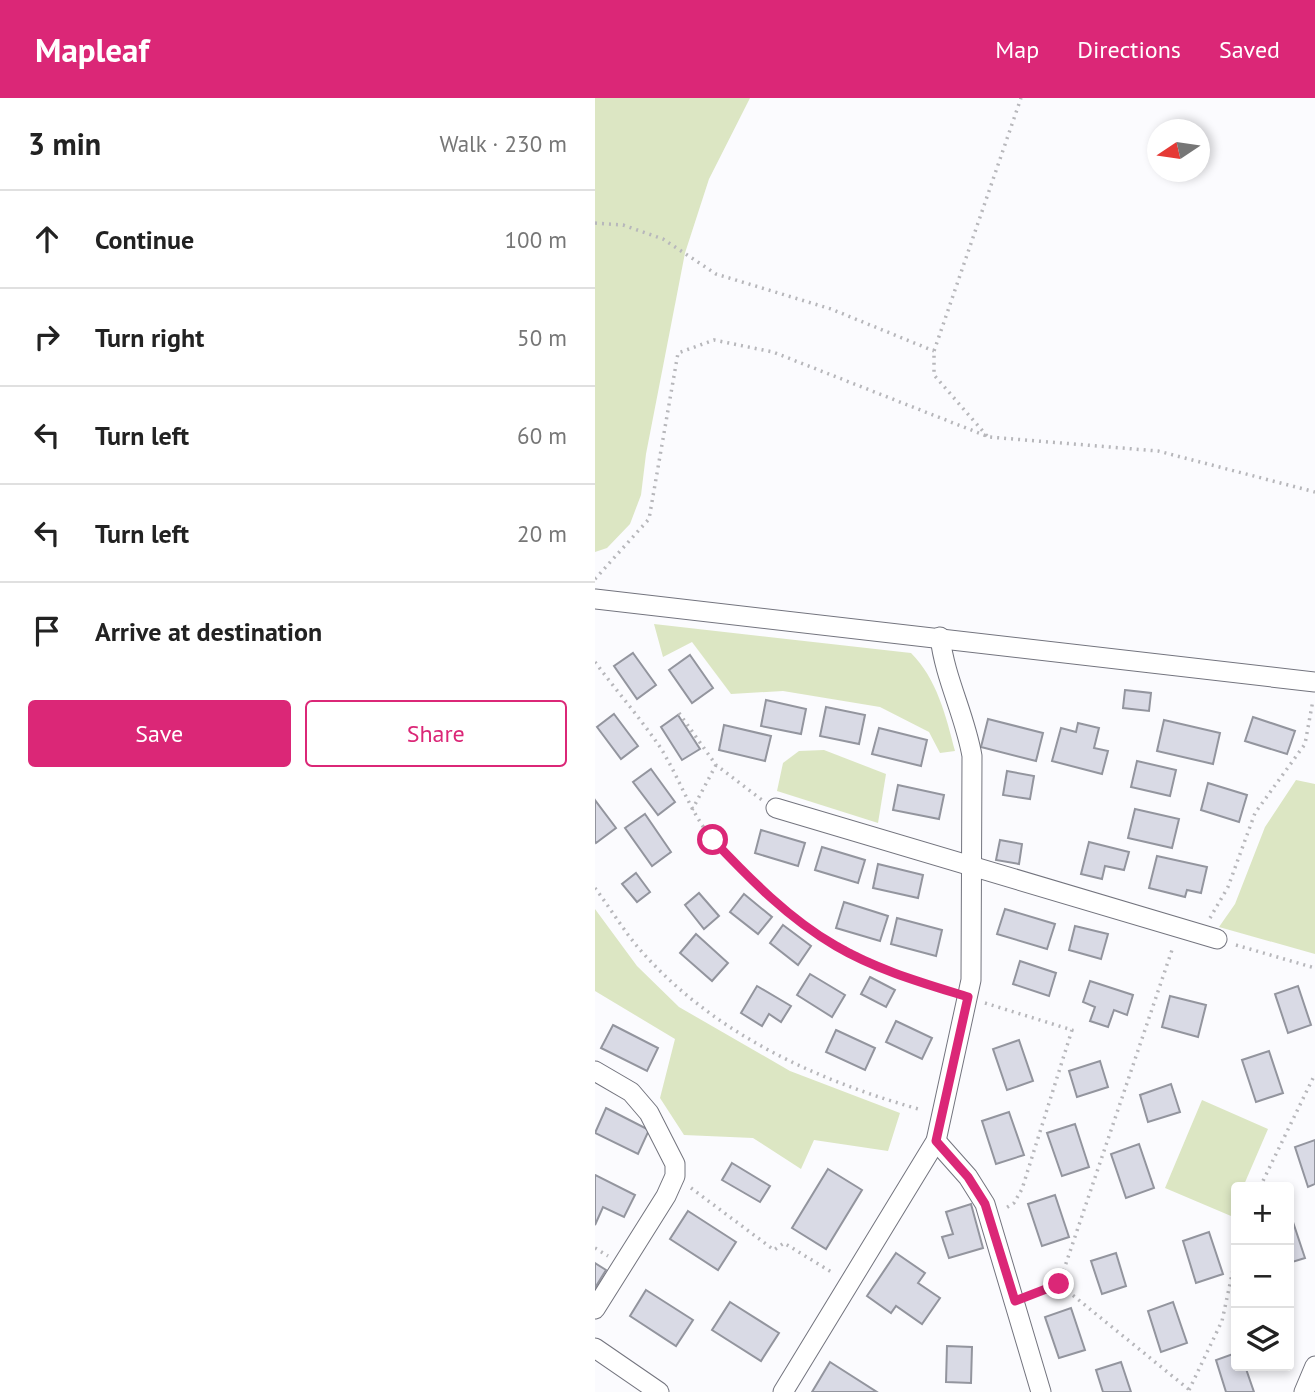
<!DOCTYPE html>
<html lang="en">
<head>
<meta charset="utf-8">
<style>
  :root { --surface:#fff; --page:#f2f2f2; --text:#222; --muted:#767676; --line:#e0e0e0; --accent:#db2777 }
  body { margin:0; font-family:"PT Sans",sans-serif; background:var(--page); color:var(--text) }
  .controls { position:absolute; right:21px; bottom:21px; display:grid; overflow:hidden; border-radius:7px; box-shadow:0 4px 10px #0003 }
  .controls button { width:63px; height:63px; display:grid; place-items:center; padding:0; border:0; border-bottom:2px solid var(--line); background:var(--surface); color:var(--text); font:35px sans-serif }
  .compass { position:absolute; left:552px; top:21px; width:63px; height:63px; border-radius:50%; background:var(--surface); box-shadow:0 4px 10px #0003; rotate:257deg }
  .stop { position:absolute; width:21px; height:21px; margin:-16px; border:5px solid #db2777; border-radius:50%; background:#fff }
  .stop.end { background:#db2777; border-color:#fff; box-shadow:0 2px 7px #0008 }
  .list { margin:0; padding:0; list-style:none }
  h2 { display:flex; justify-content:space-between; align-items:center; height:91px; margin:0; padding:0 28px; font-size:30px }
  h2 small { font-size:23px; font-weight:400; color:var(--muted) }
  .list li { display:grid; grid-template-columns:46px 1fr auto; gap:21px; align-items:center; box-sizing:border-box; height:98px; padding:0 28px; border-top:2px solid var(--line) }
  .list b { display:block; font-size:26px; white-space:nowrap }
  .list em { font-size:23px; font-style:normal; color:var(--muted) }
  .actions { display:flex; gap:14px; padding:21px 28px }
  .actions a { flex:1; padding:16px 0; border:2px solid var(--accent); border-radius:7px; text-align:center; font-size:24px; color:var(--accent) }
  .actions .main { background:var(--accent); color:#fff }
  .icon { flex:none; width:38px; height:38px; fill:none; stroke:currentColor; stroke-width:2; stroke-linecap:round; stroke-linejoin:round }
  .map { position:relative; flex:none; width:720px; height:1294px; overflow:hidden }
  header { display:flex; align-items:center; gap:42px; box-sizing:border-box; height:98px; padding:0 35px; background:var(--accent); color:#fff }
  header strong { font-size:33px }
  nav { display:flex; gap:38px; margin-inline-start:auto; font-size:24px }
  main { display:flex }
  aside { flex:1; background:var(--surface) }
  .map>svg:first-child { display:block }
  .green { fill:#dce6c3 }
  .building { fill:#d9dae5; stroke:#93959e; stroke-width:2 }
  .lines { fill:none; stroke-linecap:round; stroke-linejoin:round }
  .minor-casing { stroke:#73747e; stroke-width:21 }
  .path { stroke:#b7b7bb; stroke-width:3.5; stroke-dasharray:2 5; stroke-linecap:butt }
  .minor { stroke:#fff; stroke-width:19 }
  .route { stroke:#db2777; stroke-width:9 }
</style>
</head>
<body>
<header>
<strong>Mapleaf</strong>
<nav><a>Map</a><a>Directions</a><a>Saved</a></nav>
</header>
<main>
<aside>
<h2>3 min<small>Walk · 230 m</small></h2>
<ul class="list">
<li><svg class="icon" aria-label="ahead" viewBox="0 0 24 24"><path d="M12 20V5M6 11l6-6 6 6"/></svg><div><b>Continue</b></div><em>100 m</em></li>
<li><svg class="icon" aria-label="right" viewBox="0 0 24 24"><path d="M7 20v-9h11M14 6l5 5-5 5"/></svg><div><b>Turn right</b></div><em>50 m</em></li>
<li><svg class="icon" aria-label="left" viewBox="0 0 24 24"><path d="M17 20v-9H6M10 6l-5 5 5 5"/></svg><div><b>Turn left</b></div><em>60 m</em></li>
<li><svg class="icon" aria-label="left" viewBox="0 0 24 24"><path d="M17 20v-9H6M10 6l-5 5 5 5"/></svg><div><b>Turn left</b></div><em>20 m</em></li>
<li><svg class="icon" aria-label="arrive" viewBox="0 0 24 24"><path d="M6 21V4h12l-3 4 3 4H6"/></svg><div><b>Arrive at destination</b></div></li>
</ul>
<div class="actions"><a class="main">Save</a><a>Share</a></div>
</aside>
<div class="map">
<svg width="720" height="1294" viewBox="0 0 720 1294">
  <rect width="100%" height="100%" fill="#fbfbfe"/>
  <!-- green -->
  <g class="green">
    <polygon points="0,0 155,0 114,81 90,155 51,356 46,397 35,426 12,450 0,454"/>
    <path d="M59,526l257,29c26,26 35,63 44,98l-15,2 -11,-21 -49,-25 -97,-16 -52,3 -39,-52 -29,15z"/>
    <polygon points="229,652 291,676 283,725 182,693 188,665 204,653"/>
    <polygon points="701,682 720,686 720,856 624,829 640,806 670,729"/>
    <polygon points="0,811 42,868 84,909 195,973 305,1015 293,1053 219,1042 206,1071 158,1040 89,1037 65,1000 80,941 0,893"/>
    <polygon points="607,1002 673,1031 648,1089 641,1089 641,1106 636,1118 570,1090"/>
  </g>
  <!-- building -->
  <g class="building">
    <polygon points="38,555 61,587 42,601 19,568"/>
    <polygon points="95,557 118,590 97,605 74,572"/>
    <polygon points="530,592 556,595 554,613 528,610"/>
    <polygon points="171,602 211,611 206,636 166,628"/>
    <polygon points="231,609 270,617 264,646 225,638"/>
    <polygon points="19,616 43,648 26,661 2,629"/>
    <polygon points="83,617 105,651 87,662 66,629"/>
    <polygon points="658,619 700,633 692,656 650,643"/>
    <polygon points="393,621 448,635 441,663 386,649"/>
    <polygon points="569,622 625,635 618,666 562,653"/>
    <polygon points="483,625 504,630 499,650 513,653 507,676 457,663 466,630 481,634"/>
    <polygon points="129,627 176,638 170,663 124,652"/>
    <polygon points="284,630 332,642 326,668 277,656"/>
    <polygon points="542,663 581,672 575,698 536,689"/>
    <polygon points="56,671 80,704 63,717 38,684"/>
    <polygon points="412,673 439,678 435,701 408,697"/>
    <polygon points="613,685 652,697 644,724 606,712"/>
    <polygon points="303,687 349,697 344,721 298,712"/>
    <polygon points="0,702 21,730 1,745 0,743"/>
    <polygon points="540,711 584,721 577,750 533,740"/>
    <polygon points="50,716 76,754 57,768 30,730"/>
    <polygon points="166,732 210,745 203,768 160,755"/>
    <polygon points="405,742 427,746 424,766 401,762"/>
    <polygon points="494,744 534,754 529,772 510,768 507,781 486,776"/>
    <polygon points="227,749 270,762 263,785 220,772"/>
    <polygon points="562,758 612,769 606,795 592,792 590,799 554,790"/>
    <polygon points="283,766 328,777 323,800 278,790"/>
    <polygon points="41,775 55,794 42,804 27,786"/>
    <polygon points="104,795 124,818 109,831 90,807"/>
    <polygon points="149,796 177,819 163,836 135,814"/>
    <polygon points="249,804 293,818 285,843 241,830"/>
    <polygon points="410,811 460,826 452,851 402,836"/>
    <polygon points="302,820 347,832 341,858 296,846"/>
    <polygon points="188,827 216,848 203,867 175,845"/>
    <polygon points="480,828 513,836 506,861 474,852"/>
    <polygon points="101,836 133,865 117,883 85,855"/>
    <polygon points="425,863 461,875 454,898 418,886"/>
    <polygon points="215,876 250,897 237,919 202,897"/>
    <polygon points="275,879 300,892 291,909 266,896"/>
    <polygon points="495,883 538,897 532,917 519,912 513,929 495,923 500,909 488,904"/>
    <polygon points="162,888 196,908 186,924 174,916 167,928 146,915"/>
    <polygon points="703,888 716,927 693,935 680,896"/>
    <polygon points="575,898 611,907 603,939 567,929"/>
    <polygon points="301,923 337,940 327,961 291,944"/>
    <polygon points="18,927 63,950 52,973 6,950"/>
    <polygon points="241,932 280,950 270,972 231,954"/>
    <polygon points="424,942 438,983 412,992 398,951"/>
    <polygon points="674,953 688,995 661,1004 647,962"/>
    <polygon points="505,963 513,989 482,999 474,973"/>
    <polygon points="576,986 585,1014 553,1024 545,997"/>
    <polygon points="11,1010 54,1032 43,1056 0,1035"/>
    <polygon points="414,1014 429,1057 401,1066 387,1023"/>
    <polygon points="480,1026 494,1069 467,1078 452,1035"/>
    <polygon points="720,1042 720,1086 713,1089 700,1049"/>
    <polygon points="544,1046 559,1090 531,1100 516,1056"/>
    <polygon points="137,1065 175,1088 165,1104 127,1082"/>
    <polygon points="233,1071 267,1092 231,1151 197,1130"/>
    <polygon points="0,1077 40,1097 29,1119 8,1109 0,1127"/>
    <polygon points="460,1097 474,1139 447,1148 433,1106"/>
    <polygon points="376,1106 388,1150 354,1160 347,1139 358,1136 351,1114"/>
    <polygon points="93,1113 141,1144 123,1172 75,1141"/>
    <polygon points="696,1118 710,1160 694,1165 694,1119"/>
    <polygon points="614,1134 628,1176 601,1185 588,1143"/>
    <polygon points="301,1155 330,1175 323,1185 345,1200 327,1226 301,1208 296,1215 272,1198"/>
    <polygon points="521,1155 531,1188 507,1196 496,1163"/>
    <polygon points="0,1165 11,1172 0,1190"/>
    <polygon points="51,1192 98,1222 81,1248 35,1218"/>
    <polygon points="135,1204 184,1235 166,1263 117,1232"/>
    <polygon points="578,1204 592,1245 566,1254 553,1213"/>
    <polygon points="476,1210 490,1252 464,1260 450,1219"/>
    <polygon points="352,1248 377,1249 376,1285 351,1284"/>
    <polygon points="641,1255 641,1268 650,1268 659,1294 631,1294 621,1262"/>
    <polygon points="235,1264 282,1294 217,1294"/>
    <polygon points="526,1264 536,1294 508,1294 501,1272"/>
  </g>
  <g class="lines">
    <defs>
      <g id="minor">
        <polyline points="0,501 720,584"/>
        <polyline points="181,710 622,841"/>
        <polyline points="0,973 36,994 54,1015 80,1066 80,1078 71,1098 0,1211"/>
        <polyline points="341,1043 373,1079 390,1106 446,1294"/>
        <polyline points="0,1250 64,1294"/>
        <path d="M188,1294l153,-251 35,-161 1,-224c-7,-41 -27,-77 -32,-119"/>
        <polyline points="709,1294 720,1268"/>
      </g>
    </defs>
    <!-- minor casing -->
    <use href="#minor" class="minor-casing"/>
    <!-- path -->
    <g class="path">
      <polyline points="0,125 28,127 68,141 121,176 236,211 339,253"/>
      <polyline points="392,338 339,277 339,253 426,0"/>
      <polyline points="0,481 54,421 83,255 119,242 178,254 394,339 563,353 720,394"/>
      <path d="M0,564c21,28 45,56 65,85 19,30 30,65 53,93 65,79 140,119 235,151"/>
      <polyline points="84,615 121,667 167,702"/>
      <polyline points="97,712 121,667"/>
      <path d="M0,790c16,21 30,45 47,64 74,83 176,129 280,158"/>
      <polyline points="615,820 633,789 660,715 710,646 718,602"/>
      <polyline points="641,847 720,870"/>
      <polyline points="390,905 477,932 427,1091 419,1105 411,1110"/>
      <polyline points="665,1089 720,976"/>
      <polyline points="96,1090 179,1152 189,1145 238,1175"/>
      <polyline points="0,1150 13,1158"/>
      <polyline points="464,1186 578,849"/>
      <polyline points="435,1197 464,1186 597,1294"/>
      <polyline points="594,1292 627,1223 641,1158"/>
    </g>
    <!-- minor -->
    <use href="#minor" class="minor"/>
  </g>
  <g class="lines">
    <!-- route -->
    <path class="route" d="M118,742c37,39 76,79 123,106 41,24 87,37 132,51l-32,144 32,36 17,27 30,97 44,-17"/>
  </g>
</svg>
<div class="controls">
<button>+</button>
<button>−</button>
<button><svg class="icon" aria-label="layers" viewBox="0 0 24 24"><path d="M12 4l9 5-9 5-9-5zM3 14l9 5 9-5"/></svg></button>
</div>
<svg class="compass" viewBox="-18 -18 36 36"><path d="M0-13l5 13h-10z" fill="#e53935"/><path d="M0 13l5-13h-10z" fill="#767676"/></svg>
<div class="stop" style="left:118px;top:742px"></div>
<div class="stop end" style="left:464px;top:1186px"></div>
</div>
</main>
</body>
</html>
